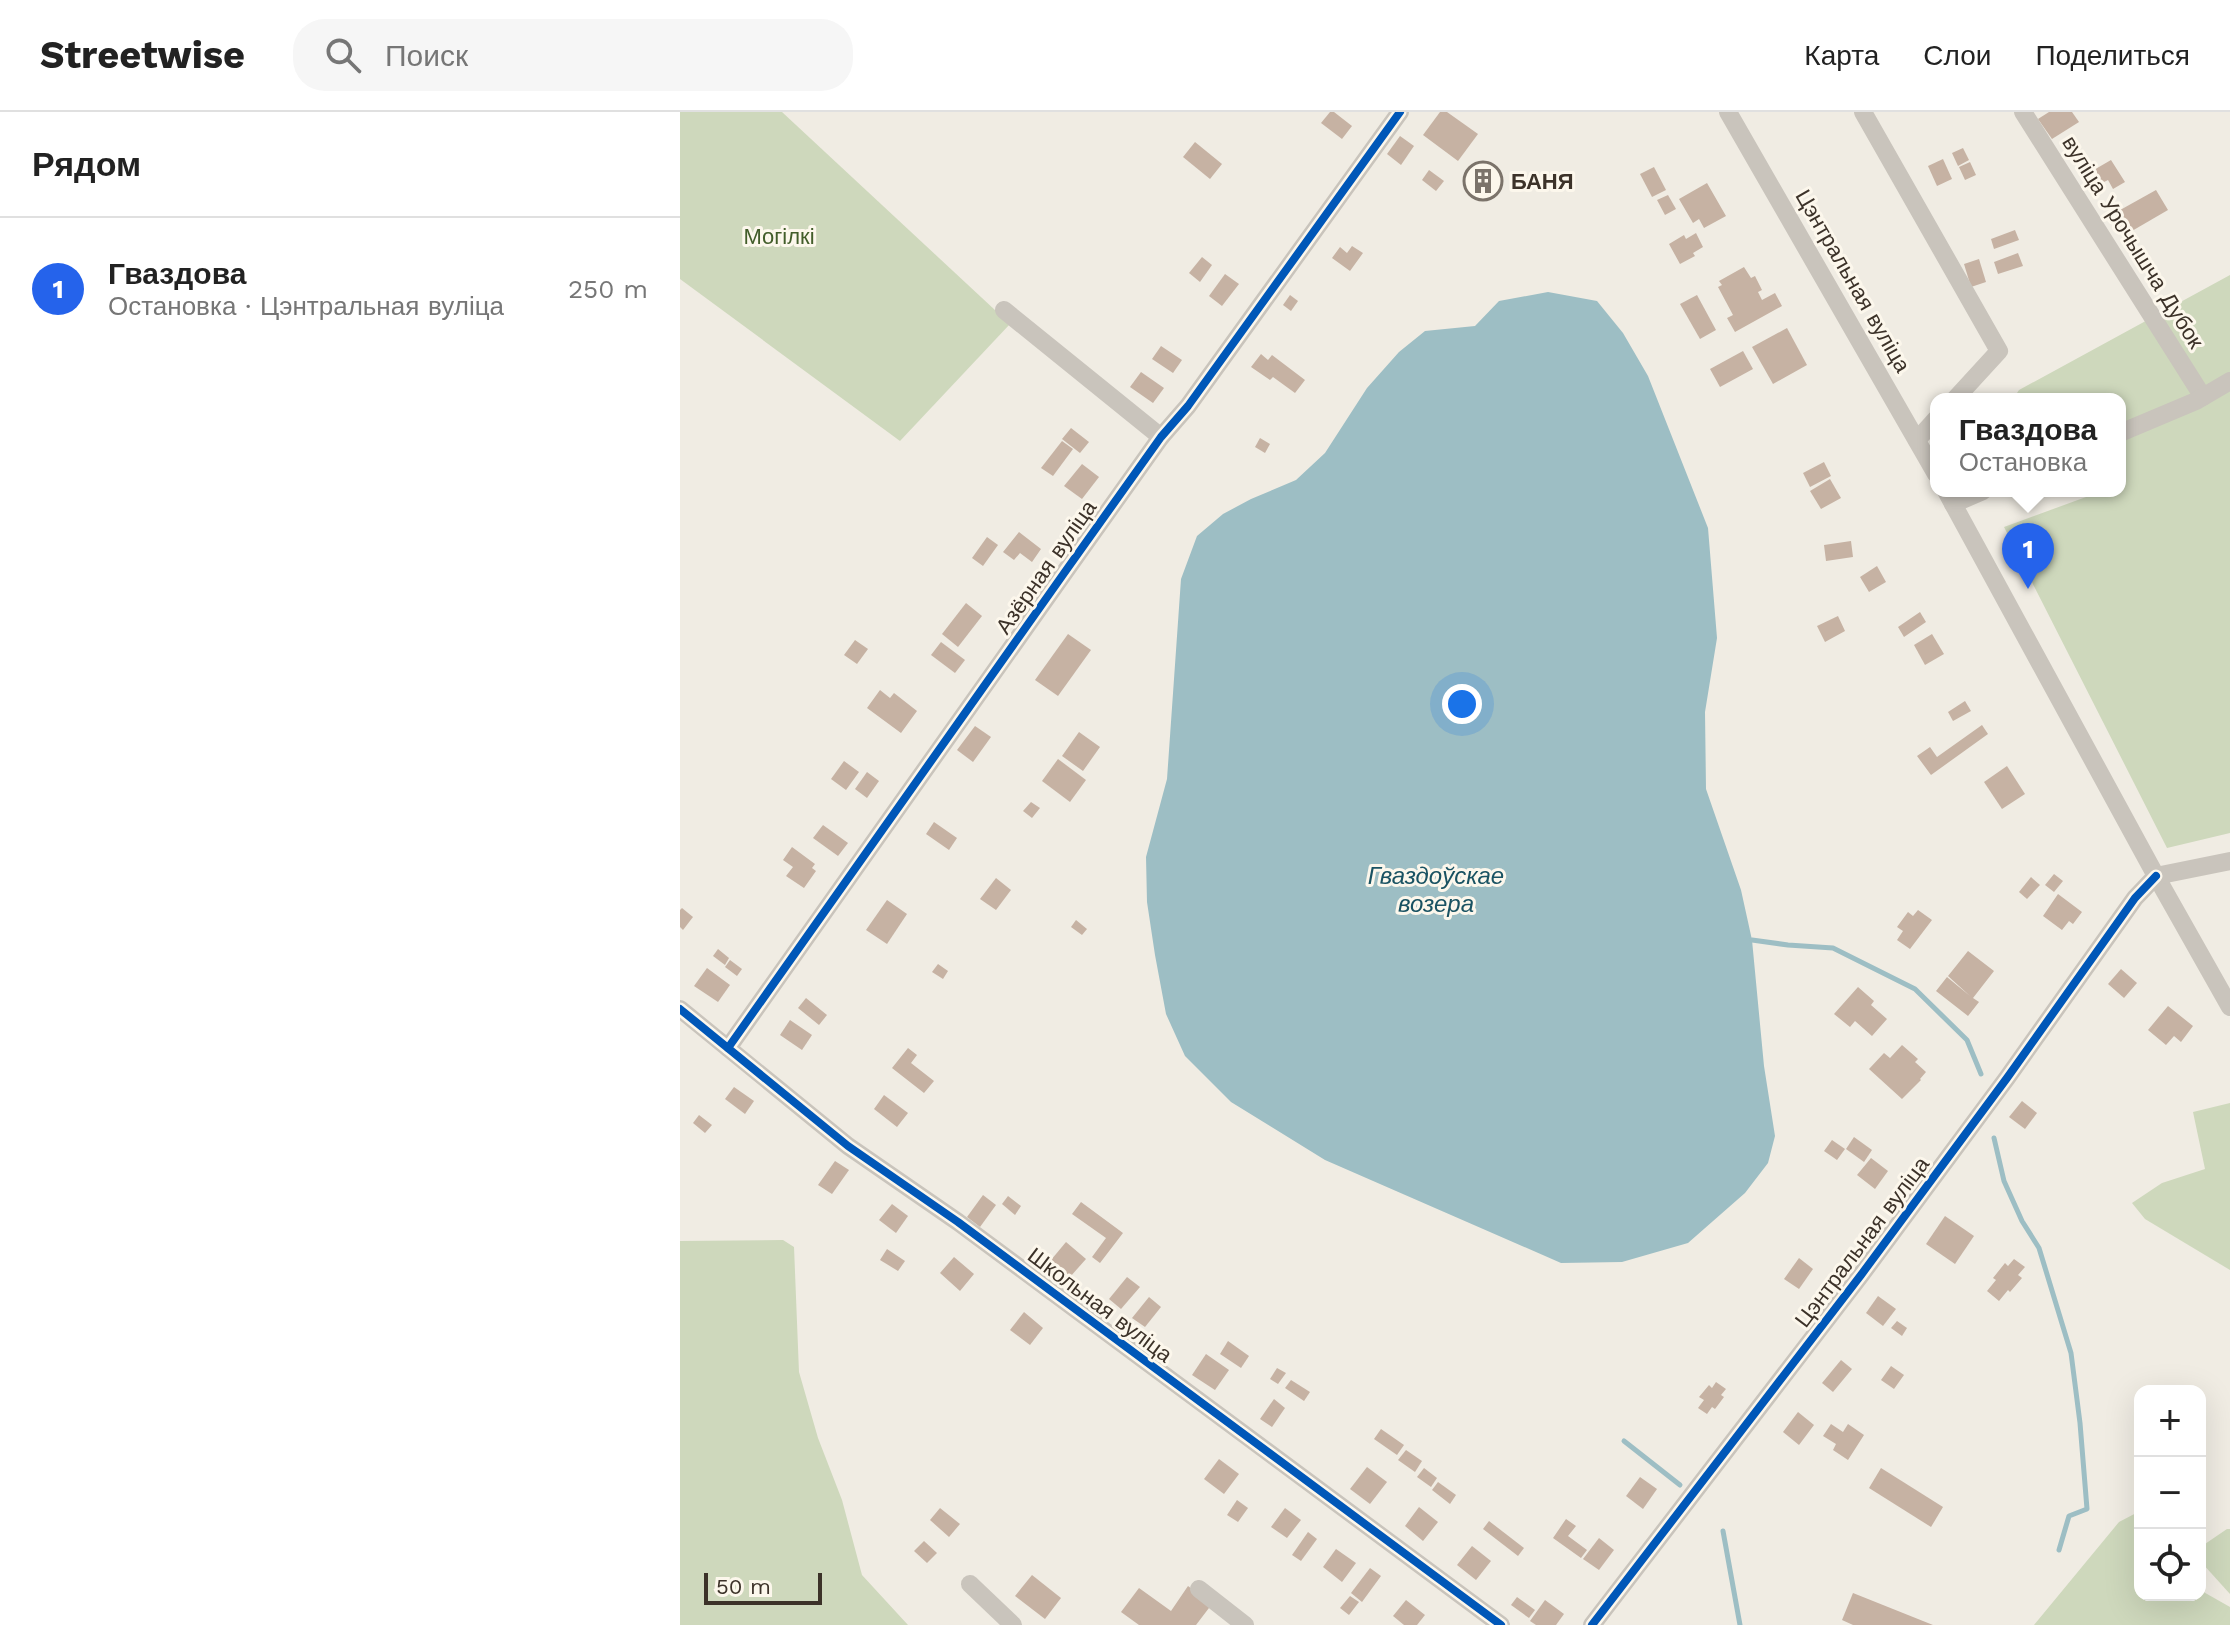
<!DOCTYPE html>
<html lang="ru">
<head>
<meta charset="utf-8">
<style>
  :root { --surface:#fff; --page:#f6f6f6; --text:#222; --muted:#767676; --line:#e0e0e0; --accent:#2563eb }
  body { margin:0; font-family:"Work Sans",sans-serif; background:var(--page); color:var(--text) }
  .controls { position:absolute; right:24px; bottom:24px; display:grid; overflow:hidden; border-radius:16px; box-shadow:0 8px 32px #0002 }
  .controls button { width:72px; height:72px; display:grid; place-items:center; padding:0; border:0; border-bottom:2px solid var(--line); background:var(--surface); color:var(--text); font:40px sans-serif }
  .scale { position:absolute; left:24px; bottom:20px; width:118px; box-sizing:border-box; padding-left:8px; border:4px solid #3c3229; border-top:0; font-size:22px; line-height:28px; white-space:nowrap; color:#3c3229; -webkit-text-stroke:6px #fcf7ec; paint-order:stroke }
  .you { position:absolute; left:782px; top:592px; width:28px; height:28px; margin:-20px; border:6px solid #fff; border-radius:50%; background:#1a73e8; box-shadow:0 0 0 12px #1a73e833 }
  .badge { display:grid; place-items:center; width:52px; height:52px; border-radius:50%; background:var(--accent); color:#fff; font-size:26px; font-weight:700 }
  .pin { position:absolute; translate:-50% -66px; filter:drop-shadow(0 2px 4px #0008) }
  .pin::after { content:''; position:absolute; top:42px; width:28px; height:24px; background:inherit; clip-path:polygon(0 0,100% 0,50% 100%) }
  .popup { position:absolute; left:1250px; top:281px; width:196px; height:104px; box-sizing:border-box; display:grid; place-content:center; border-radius:16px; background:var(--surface); filter:drop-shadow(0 2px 6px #0005); font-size:26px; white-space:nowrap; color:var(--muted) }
  .popup b { font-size:30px; color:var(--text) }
  .popup::after { content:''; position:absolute; left:50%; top:100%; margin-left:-16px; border:16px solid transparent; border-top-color:var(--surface) }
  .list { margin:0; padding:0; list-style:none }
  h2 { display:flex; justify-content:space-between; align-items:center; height:104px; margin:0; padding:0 32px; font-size:34px }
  h2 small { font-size:26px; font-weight:400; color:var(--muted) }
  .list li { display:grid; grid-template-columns:52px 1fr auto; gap:24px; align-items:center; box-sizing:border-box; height:144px; padding:0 32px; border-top:2px solid var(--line) }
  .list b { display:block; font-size:30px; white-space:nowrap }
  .list p { margin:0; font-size:26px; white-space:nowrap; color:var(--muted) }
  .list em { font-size:26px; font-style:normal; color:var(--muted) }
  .icon { flex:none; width:44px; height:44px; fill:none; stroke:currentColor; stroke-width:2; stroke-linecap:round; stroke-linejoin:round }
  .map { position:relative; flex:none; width:1550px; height:1513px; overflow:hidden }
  header { display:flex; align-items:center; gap:48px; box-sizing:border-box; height:112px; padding:0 40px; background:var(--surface); border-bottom:2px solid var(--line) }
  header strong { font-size:38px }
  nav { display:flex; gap:44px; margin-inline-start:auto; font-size:28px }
  .search { width:560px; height:72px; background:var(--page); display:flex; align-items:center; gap:20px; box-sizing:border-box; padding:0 28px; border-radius:32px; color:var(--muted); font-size:30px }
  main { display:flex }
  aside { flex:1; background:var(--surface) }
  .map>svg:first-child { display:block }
  .green { fill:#ced8bc }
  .water { fill:#9dbec4 }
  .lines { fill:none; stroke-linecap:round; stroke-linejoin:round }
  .stream { stroke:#9dbec4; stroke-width:5 }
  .building { fill:#c6b2a3 }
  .minor { stroke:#c9c4bc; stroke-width:18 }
  .cycleway-casing { stroke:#fcf7ec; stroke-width:13 }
  .cycleway { stroke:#0057b8; stroke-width:8 }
  .labels { text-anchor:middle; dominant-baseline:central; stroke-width:6; stroke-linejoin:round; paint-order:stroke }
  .poi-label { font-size:22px; font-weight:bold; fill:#3c3229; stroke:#fcf7ec; text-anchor:start }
  .park-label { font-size:22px; fill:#425d2a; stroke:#fcf7ec }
  .street-label { font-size:22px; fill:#3c3229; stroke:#fcf7ec }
  .water-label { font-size:24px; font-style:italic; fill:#195262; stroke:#fcf7ec }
</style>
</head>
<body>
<header>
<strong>Streetwise</strong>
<div class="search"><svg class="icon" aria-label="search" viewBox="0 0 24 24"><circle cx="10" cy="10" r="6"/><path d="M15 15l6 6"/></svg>Поиск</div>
<nav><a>Карта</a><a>Слои</a><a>Поделиться</a></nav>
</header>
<main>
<aside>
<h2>Рядом<small></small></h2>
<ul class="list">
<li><span class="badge">1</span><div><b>Гваздова</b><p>Остановка · Цэнтральная вуліца</p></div><em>250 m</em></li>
</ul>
</aside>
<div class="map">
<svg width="1550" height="1513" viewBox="0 0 1550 1513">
  <rect width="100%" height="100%" fill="#f0ece3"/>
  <!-- green -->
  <g class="green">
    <polygon points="0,0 102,0 330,212 220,329 0,167"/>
    <polygon points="1550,163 1550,721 1487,736 1324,415 1406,385 1404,379 1440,379 1440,287 1333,287 1339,278"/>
    <polygon points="1550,991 1550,1158 1465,1107 1452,1091 1482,1071 1525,1057 1513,1000"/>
    <polygon points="103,1128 114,1135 119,1260 138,1326 162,1388 182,1463 228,1513 0,1513 0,1129"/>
    <polygon points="1460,1399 1460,1483 1520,1483 1520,1478 1550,1495 1550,1513 1354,1513 1439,1410"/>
    <polygon points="1547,1417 1550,1417 1550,1482 1522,1451 1522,1434"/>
  </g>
  <!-- water -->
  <polygon class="water" points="868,180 917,189 943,221 968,264 1028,416 1037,526 1025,600 1026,677 1061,778 1072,828 1084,954 1095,1024 1088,1051 1065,1081 1008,1131 942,1150 881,1151 645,1048 551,990 505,944 486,902 475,843 467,790 466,745 487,667 501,467 517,424 543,402 571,387 616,368 645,341 687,276 719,240 745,219 795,214 819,189"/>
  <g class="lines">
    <!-- stream -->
    <g class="stream">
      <polyline points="1072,828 1108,833 1153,836 1235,877 1287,928 1301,962"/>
      <polyline points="1314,1026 1324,1069 1342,1109 1359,1136 1391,1241 1400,1311 1407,1397 1389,1404 1379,1438"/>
      <polyline points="944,1329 1000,1373"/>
      <polyline points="1043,1419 1060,1513"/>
    </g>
  </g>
  <!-- building -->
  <g class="building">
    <polygon points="650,0 654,0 672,14 662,27 641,11"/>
    <polygon points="760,0 767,0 798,22 778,49 743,23"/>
    <polygon points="1369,0 1392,0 1399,10 1372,27 1358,7"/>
    <polygon points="720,24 734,34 721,53 707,42"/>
    <polygon points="515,30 542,52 530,67 503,45"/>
    <polygon points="1283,36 1289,48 1278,54 1272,41"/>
    <polygon points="1263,47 1272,67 1257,74 1248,54"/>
    <polygon points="1431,48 1445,70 1433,77 1428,68 1420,72 1412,59"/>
    <polygon points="808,49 821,60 799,89 785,78"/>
    <polygon points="1290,50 1296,63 1285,68 1279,55"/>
    <polygon points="974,55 986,78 972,85 960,62"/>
    <polygon points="749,58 764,69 756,79 742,68"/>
    <polygon points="1027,71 1046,104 1024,116 1019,107 1013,111 999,87"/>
    <polygon points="1476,78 1488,98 1445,123 1433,102"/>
    <polygon points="988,83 996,97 985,103 977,88"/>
    <polygon points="1335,118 1339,128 1314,137 1311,127"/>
    <polygon points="1016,121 1023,135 1013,141 1015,144 1000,152 989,132 1004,123 1006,127"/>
    <polygon points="672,134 683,141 670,159 652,146 660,135 667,141"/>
    <polygon points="1338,141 1343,154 1318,162 1314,150"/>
    <polygon points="522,145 532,153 520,170 509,161"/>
    <polygon points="1299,147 1306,170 1291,175 1284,152"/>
    <polygon points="1064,155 1071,166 1075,164 1082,178 1078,180 1082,188 1095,181 1102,194 1055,220 1047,206 1053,203 1038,175 1042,173 1039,169"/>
    <polygon points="545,162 559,172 542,194 529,184"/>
    <polygon points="610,183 618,189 611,199 603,193"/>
    <polygon points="1017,183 1036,218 1020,227 1000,192"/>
    <polygon points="1107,216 1127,253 1093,272 1072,235"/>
    <polygon points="481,234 502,248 493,261 472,247"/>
    <polygon points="1063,239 1073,257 1040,275 1030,257"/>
    <polygon points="581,242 588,248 592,243 625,268 615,281 593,265 590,268 571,255"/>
    <polygon points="461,260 484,276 473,291 450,275"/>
    <polygon points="391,316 409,330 400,341 382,327"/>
    <polygon points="580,326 590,332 585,341 575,335"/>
    <polygon points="382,329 393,337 373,364 361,356"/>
    <polygon points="1144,350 1151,364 1130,375 1123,361"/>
    <polygon points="402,352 419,365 402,387 384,374"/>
    <polygon points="1150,367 1161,386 1141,397 1130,379"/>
    <polygon points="339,420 361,437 352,450 340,441 334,448 323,440"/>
    <polygon points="307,425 318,433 303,454 292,446"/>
    <polygon points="1171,429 1173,445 1146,449 1144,433"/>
    <polygon points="1197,454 1206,470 1189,480 1180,465"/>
    <polygon points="286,491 302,504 278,535 262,522"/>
    <polygon points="1240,500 1246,510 1224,525 1218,515"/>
    <polygon points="1158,504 1165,519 1145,530 1137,514"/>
    <polygon points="388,522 411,538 378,584 355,568"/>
    <polygon points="1252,522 1264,542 1245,553 1234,533"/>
    <polygon points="175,528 188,537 177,552 164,543"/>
    <polygon points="261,530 285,548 275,561 251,543"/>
    <polygon points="200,578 210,586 214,581 237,599 221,621 187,596"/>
    <polygon points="1285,589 1291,599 1273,609 1268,600"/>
    <polygon points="1302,613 1308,622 1251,663 1237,644 1250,635 1257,645"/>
    <polygon points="295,614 311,625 293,650 277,638"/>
    <polygon points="399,620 420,635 403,659 382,644"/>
    <polygon points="378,647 406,668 390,690 362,669"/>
    <polygon points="164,649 179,660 166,678 151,667"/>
    <polygon points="1327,654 1345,682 1322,697 1304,670"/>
    <polygon points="187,660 199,669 187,686 175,677"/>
    <polygon points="351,690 360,696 352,706 343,699"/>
    <polygon points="254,710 277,726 269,738 246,722"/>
    <polygon points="143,713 168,731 158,744 133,726"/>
    <polygon points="112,735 135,752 132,756 136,759 124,776 106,764 113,755 103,748"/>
    <polygon points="1374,762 1383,769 1374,780 1365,773"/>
    <polygon points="1351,765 1360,773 1347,787 1339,780"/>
    <polygon points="316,766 331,778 316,798 300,787"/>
    <polygon points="1378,782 1402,800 1393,812 1389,809 1382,818 1363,804"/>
    <polygon points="207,788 227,802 207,832 186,818"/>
    <polygon points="2,796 13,805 3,818 0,815 0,798"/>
    <polygon points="1238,798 1252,808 1230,837 1217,828 1223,819 1217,815 1228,800 1233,804"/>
    <polygon points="396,808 407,817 402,823 391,815"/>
    <polygon points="38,837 49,846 45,853 33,844"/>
    <polygon points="1288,839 1314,859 1293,886 1299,890 1288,904 1256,879 1267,865 1290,884 1268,864"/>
    <polygon points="50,848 62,857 57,864 45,855"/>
    <polygon points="258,852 268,859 263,867 252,860"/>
    <polygon points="27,856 50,873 38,890 14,874"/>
    <polygon points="1441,857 1457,871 1444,886 1428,872"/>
    <polygon points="1178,875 1194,889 1191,893 1207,907 1192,924 1175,909 1170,915 1154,902"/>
    <polygon points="126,886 147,903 139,913 118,896"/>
    <polygon points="1488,894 1513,914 1501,930 1494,924 1486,933 1468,918"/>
    <polygon points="110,908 132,923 122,938 100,923"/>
    <polygon points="1222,933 1238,947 1235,950 1246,960 1240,967 1241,968 1222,987 1189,957 1204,941 1210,946"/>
    <polygon points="228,936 237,943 231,951 254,969 244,981 212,956"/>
    <polygon points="54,975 74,989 65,1002 45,987"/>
    <polygon points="204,983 228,1001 217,1015 194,997"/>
    <polygon points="1342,989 1357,1001 1345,1017 1329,1005"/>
    <polygon points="19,1003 32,1013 25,1021 13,1011"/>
    <polygon points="1174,1025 1192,1038 1184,1050 1166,1037"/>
    <polygon points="1152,1028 1165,1037 1157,1048 1144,1039"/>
    <polygon points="1191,1046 1208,1059 1195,1077 1177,1063"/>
    <polygon points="155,1049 169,1058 152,1082 138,1073"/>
    <polygon points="303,1083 316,1093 300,1115 287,1105"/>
    <polygon points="328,1084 341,1094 335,1103 322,1092"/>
    <polygon points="401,1090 443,1121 420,1151 412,1145 426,1126 392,1102"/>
    <polygon points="212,1092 228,1104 216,1121 199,1108"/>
    <polygon points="1265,1104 1294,1124 1275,1152 1246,1132"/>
    <polygon points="386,1130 406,1147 390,1165 371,1148"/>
    <polygon points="207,1137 225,1149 218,1159 200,1148"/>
    <polygon points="274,1145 294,1162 280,1179 260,1161"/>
    <polygon points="1119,1146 1133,1157 1119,1177 1104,1167"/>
    <polygon points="1334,1147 1345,1155 1338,1163 1342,1166 1330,1180 1328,1178 1319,1189 1307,1179 1316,1168 1313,1166 1325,1151 1328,1154"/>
    <polygon points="447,1165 460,1175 441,1197 429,1187"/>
    <polygon points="1198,1184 1216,1197 1203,1214 1186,1201"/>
    <polygon points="469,1185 481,1195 465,1215 452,1206"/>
    <polygon points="344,1200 363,1216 350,1233 330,1218"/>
    <polygon points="1217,1209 1227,1216 1222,1224 1211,1216"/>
    <polygon points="548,1229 569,1244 561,1256 540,1242"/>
    <polygon points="526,1242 549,1258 535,1278 512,1263"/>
    <polygon points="1161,1248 1172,1257 1153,1280 1142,1271"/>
    <polygon points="1211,1254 1224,1263 1214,1277 1201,1268"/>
    <polygon points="597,1256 606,1261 598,1272 590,1267"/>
    <polygon points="611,1268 630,1280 624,1289 605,1276"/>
    <polygon points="1036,1270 1046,1277 1041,1283 1044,1285 1035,1297 1032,1295 1027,1302 1018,1296 1024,1288 1019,1285 1029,1273 1032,1276"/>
    <polygon points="594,1287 605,1296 592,1315 580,1307"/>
    <polygon points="1118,1300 1134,1313 1119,1333 1103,1320"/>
    <polygon points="1151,1312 1163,1320 1168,1312 1184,1323 1168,1348 1153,1338 1156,1332 1143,1324"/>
    <polygon points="701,1317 724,1333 717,1343 694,1327"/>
    <polygon points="726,1338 742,1349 735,1360 718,1348"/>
    <polygon points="539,1347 559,1362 544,1382 524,1367"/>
    <polygon points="687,1355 707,1370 690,1392 670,1377"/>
    <polygon points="744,1356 757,1366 751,1375 737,1365"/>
    <polygon points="1201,1356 1263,1395 1251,1415 1189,1376"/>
    <polygon points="960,1365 977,1377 963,1397 946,1384"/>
    <polygon points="758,1370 776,1383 770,1392 752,1378"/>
    <polygon points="557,1388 568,1396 558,1410 547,1403"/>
    <polygon points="739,1395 758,1410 743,1429 725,1414"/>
    <polygon points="260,1396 280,1412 269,1425 250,1408"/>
    <polygon points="605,1396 621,1408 607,1426 591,1415"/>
    <polygon points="886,1407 896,1414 888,1424 907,1438 901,1446 873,1426"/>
    <polygon points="809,1409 844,1436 838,1444 803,1417"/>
    <polygon points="628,1420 637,1427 621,1449 612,1443"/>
    <polygon points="919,1426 934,1438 919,1458 903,1447"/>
    <polygon points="244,1429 257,1441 247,1451 234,1439"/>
    <polygon points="792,1434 811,1449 796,1468 777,1453"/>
    <polygon points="656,1437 676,1451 662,1470 643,1455"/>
    <polygon points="690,1456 701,1464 682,1490 671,1481"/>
    <polygon points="352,1463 381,1486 365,1507 335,1484"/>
    <polygon points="508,1474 532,1492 516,1513 459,1513 441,1500 459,1476 491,1499"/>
    <polygon points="1173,1481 1253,1513 1173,1513 1162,1508"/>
    <polygon points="670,1484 679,1490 669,1503 660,1496"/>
    <polygon points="837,1485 855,1498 849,1506 831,1493"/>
    <polygon points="726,1488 745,1503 737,1513 724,1513 713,1504"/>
    <polygon points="865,1488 884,1502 876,1513 856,1513 850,1509"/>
  </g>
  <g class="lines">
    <!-- minor -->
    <g class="minor">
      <polyline points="1048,0 1256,362"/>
      <polyline points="1183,0 1319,239 1275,287"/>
      <polyline points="1343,0 1523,285"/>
      <polyline points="324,198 481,325"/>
      <polyline points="1440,321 1516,289 1550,269"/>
      <polyline points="1237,328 1256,307"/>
      <polyline points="1266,379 1476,764 1550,895"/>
      <polyline points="1273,392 1303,379"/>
      <polyline points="0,897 168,1034 278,1110 821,1513"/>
      <polyline points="48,936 387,457 481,325 508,294 720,0"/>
      <polyline points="290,1472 333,1513"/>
      <polyline points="519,1477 565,1513"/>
      <polyline points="912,1513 1181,1163 1327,966 1455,786 1476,764 1550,749"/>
    </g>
    <defs>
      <g id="cycleway">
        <polyline points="0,897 168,1034 278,1110 821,1513"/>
        <polyline points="48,936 387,457 481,325 508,294 720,0"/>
        <polyline points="912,1513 1181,1163 1327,966 1455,786 1476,764"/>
      </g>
    </defs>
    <!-- cycleway casing -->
    <use href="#cycleway" class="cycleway-casing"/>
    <!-- cycleway -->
    <use href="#cycleway" class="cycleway"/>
  </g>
  <!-- icons -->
  <defs>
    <symbol id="building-ring" viewBox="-11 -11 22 22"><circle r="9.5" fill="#fcf7ec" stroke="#7b736a" stroke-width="1.5"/><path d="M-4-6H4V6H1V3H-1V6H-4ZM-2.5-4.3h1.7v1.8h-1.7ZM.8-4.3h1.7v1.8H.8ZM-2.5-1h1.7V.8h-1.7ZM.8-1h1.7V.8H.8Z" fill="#7b736a"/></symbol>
  </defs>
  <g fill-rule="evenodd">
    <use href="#building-ring" x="781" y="47" width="44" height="44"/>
  </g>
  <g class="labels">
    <!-- poi labels -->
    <g class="poi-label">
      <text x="831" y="69">БАНЯ</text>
    </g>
    <!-- park labels -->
    <g class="park-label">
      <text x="99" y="124">Могілкі</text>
    </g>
    <!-- street labels -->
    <g class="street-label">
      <text transform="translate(1453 130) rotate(58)">вуліца Урочышча Дубок</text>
      <text transform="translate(1173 169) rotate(60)">Цэнтральная вуліца</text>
      <text transform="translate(366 455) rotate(-55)">Азёрная вуліца</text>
      <text transform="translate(1182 1130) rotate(-53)">Цэнтральная вуліца</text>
      <text transform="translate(420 1193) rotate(37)">Школьная вуліца</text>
    </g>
    <!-- water labels -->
    <g class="water-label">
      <text x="756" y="764">Гваздоўскае<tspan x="756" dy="28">возера</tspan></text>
    </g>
  </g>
</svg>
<div class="controls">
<button>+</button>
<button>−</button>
<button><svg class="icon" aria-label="locate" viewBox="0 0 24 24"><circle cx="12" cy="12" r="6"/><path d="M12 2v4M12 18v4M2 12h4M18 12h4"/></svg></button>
</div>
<div class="scale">50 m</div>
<div class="you"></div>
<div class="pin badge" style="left:1348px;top:477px">1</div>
<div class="popup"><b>Гваздова</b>Остановка</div>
</div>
</main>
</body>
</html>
